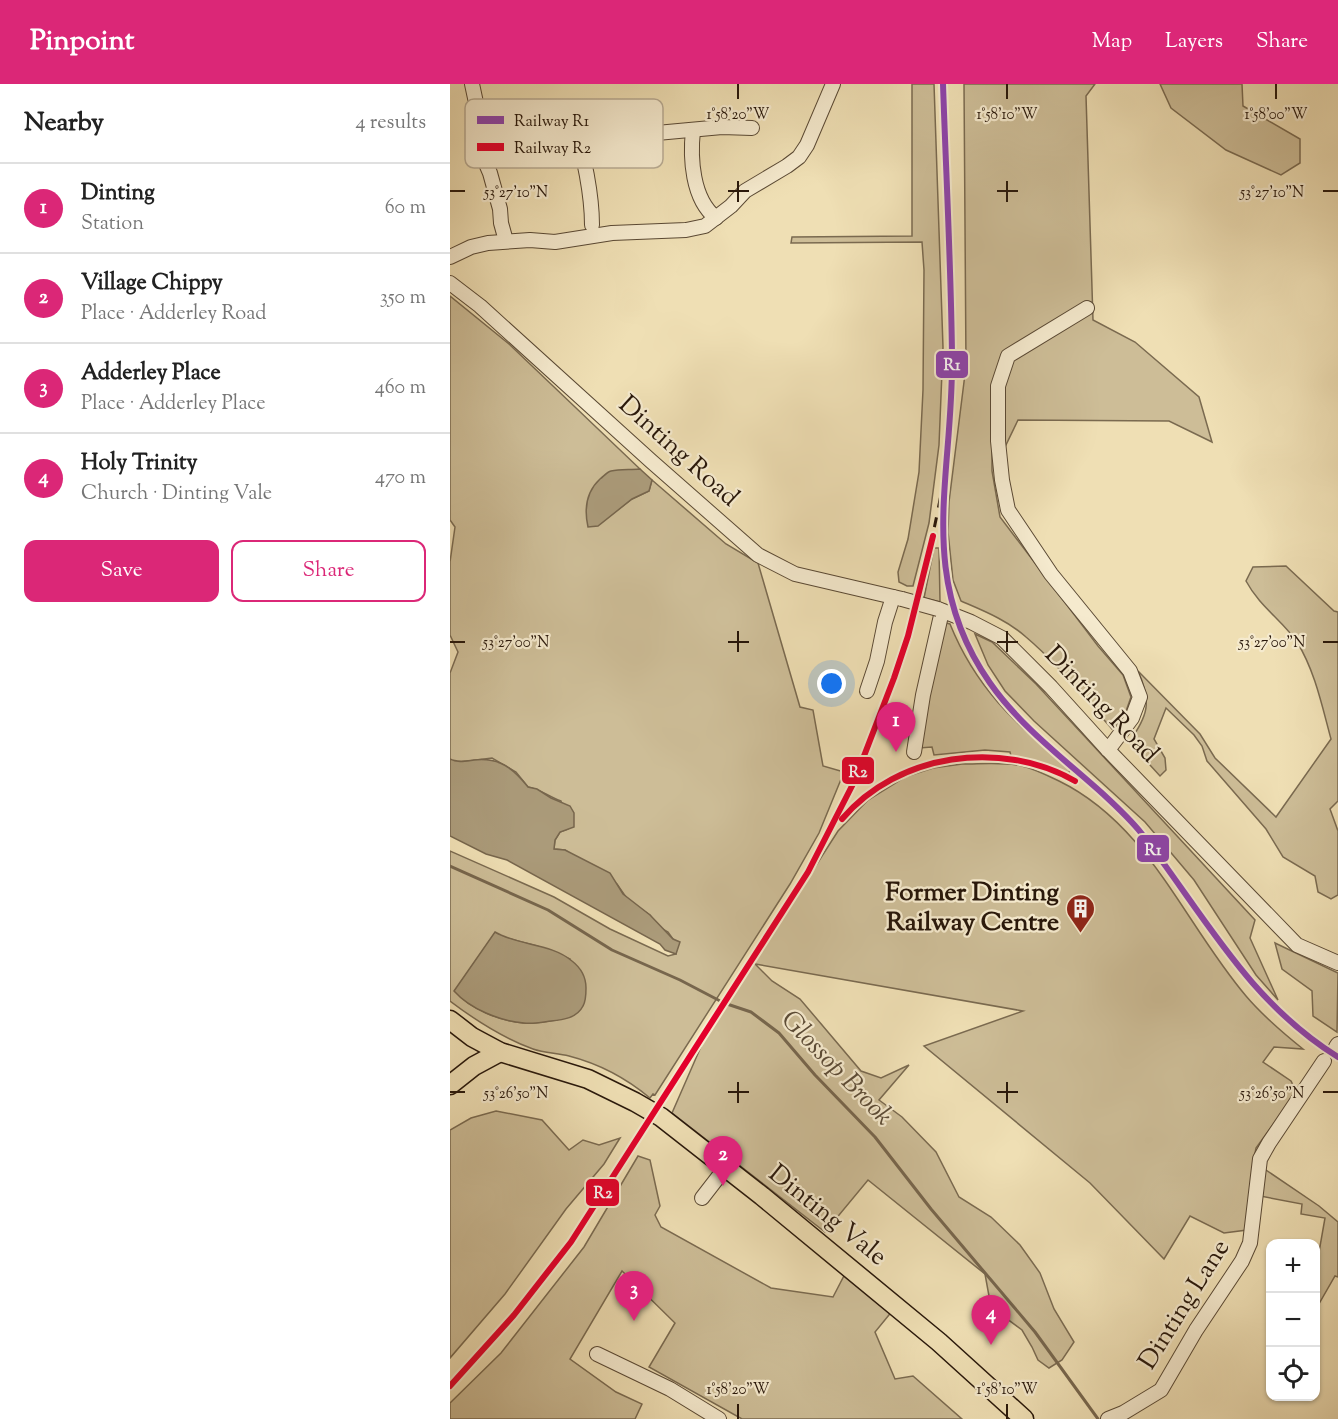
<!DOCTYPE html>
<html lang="en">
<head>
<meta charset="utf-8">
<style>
  :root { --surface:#fff; --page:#f2f2f2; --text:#222; --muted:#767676; --line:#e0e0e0; --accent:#db2777 }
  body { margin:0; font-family:"Sorts Mill Goudy",serif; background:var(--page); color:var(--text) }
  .controls { position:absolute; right:18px; bottom:18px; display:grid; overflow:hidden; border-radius:12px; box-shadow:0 2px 4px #0004 }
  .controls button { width:54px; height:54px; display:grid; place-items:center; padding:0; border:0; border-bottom:2px solid var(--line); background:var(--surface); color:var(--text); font:30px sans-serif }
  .you { position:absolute; left:382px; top:600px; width:21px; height:21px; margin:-15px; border:4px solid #fff; border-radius:50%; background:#1a73e8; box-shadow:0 0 0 9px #1a73e833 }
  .badge { display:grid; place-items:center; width:39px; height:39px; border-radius:50%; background:var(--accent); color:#fff; font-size:20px; font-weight:700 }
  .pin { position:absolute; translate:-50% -50px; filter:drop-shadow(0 2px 3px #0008) }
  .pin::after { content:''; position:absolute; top:32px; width:21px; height:18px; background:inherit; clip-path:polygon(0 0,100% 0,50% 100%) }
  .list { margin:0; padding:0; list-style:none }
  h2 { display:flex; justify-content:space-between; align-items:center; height:78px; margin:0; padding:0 24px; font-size:26px }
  h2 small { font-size:20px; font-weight:400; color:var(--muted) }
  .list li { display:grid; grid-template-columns:39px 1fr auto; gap:18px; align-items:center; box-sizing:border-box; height:90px; padding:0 24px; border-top:2px solid var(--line) }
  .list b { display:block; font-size:22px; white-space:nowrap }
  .list p { margin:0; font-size:20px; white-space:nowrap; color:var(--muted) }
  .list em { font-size:20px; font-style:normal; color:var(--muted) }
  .actions { display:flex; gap:12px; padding:18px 24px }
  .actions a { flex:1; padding:14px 0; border:2px solid var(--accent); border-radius:12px; text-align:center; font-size:21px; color:var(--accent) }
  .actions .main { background:var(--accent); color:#fff }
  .icon { flex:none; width:33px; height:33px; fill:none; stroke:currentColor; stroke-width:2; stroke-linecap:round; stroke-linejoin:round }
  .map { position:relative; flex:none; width:888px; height:1335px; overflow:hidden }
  header { display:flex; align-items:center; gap:36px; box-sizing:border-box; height:84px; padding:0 30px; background:var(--accent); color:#fff }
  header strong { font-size:28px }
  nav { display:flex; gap:33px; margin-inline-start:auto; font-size:21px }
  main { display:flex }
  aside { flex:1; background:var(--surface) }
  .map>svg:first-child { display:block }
  .green { fill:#cdbd97; stroke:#7a6a50; stroke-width:1.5; fill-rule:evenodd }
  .water { fill:#ab9b7a; stroke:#77664d; stroke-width:1.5 }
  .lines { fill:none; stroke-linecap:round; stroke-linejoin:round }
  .stream { stroke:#77664d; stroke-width:3 }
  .minor-casing { stroke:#5a4934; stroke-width:16 }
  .major-casing { stroke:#28170a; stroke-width:21 }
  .minor { stroke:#f5eace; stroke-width:14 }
  .major { stroke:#efdfb4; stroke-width:18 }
  .rail { stroke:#28170a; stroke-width:3; stroke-dasharray:10 10; stroke-linecap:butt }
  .minor-bridge-casing { stroke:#5a4934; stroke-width:16; stroke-linecap:butt }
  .minor-bridge { stroke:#f5eace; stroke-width:14 }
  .rail-1-casing { stroke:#f5eace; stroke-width:10 }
  .rail-2-casing { stroke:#f5eace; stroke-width:10 }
  .rail-1 { stroke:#8e44ad; stroke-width:6 }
  .rail-2 { stroke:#e4002b; stroke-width:6 }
  .ticks { fill:none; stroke:#28170a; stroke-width:2 }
  .labels { text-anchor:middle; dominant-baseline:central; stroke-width:4.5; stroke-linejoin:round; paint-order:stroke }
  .street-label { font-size:26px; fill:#28170a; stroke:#f5eace }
  .poi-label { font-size:26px; font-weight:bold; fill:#28170a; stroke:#f5eace; text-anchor:end }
  .water-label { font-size:27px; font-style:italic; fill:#5c4c37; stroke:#f5eace }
  .key { fill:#f5eace; stroke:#b8ab93; stroke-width:1.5 }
  .key-label { font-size:16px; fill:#28170a }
  .ticks-label { font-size:15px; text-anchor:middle; fill:#28170a; stroke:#f5eace; stroke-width:4.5; stroke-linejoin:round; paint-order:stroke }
  .line-badge { stroke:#f5eace; stroke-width:2 }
  .badge-label { font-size:16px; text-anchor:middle; font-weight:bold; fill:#fff }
</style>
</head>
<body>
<header>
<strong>Pinpoint</strong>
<nav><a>Map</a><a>Layers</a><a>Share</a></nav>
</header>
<main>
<aside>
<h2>Nearby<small>4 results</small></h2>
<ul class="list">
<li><span class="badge">1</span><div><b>Dinting</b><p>Station</p></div><em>60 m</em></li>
<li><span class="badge">2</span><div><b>Village Chippy</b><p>Place · Adderley Road</p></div><em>350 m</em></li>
<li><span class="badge">3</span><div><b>Adderley Place</b><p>Place · Adderley Place</p></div><em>460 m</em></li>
<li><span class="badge">4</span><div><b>Holy Trinity</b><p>Church · Dinting Vale</p></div><em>470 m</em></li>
</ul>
<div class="actions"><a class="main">Save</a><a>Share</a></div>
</aside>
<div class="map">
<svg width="888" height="1335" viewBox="0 0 888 1335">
  <rect width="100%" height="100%" fill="#efdfb4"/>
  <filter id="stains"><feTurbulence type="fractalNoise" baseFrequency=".00333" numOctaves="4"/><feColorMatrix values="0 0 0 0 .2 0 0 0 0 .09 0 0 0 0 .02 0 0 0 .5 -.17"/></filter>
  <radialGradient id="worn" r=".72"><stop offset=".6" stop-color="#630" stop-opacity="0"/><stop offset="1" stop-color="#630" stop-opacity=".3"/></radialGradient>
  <!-- green -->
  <g class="green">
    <polygon points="462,0 484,0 493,263 489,361 479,439 463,502 457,502 449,498 448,488 458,455 469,388 473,306 474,186 472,158 341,159 342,153 462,152"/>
    <path d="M514,0h131l-9,12 7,224 42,22 64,55 13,45 -43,-21 -151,-1 -14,29 -12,-24v46l8,46 98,129 25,29 8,22 -6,17 -13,15c-28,-31 -54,-65 -86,-92 -19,-17 -42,-26 -65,-36l-8,-21 -5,-48 1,-30 17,-136z"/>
    <polygon points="710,0 792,0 793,22 850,55 850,79 831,91 776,66 721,24"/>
    <path d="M0,212l59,48 131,125 -4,1 -16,38 12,-9 17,-8 3,-11 74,64 32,19 42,144 13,3 10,56 21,6 -25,61 -29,51 -135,211 -2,-1 -3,4c-24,-20 -50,-34 -81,-42 -12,-3 -25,-3 -36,-7 -30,-11 -58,-29 -83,-48v-150l104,46 56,32 58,27 8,-2 -3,-15 -5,-7 -9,-5 -9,-12 -22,-15 -11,-16 -52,-34 -11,-1 1,-9 5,-8 8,-3 -7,-28c-12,-4 -21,-12 -33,-14l-12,-15 -24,-14 -40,5 -2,-3v-87l8,-21 -8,-17v-73l5,-35 -5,-7zM45,849l8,4 34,9 33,13 -13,61c-11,1 -23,4 -34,3 -23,-2 -53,-14 -68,-32z"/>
    <polygon points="484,464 489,464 490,518 474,514"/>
    <path d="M836,482l48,45 4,1v189l-8,8 8,22v64l-7,4 -13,-7 -3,-16 -32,-19 -17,-28 -59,-68 -5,-15 -8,-11 -28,-27 -12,31 11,19 1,12 -6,6 -31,-34c19,-26 23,-40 9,-71l62,63 15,24 61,59 55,-78c-9,-33 -16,-68 -34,-97 -15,-22 -37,-35 -51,-61l7,-14z"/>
    <path d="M496,539l4,1c27,67 67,100 120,146l-2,5 -18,-9 -39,-10 -1,-4 -25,-2 -51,5 -2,-8 -13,1 13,-74z"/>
    <polygon points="525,550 542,558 586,600 805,836 800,854 828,916 806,891 744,796 695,738 584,637 555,607 538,581"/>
    <path d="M512,680c18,0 37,-2 55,1 14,2 29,10 42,16 90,44 125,142 187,215 17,20 37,37 57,53l-29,-2 -11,15 28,19 4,8 -2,8 -37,51 -3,16 -6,66 -23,3 -34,-17 -26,43 -74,-76 -166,-137 99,-35 -268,-47 17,17 28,18 61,72 20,7 28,-13 -30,35 23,17 34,35 23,45 32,20 29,28 20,28 14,36 20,33 -12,18 -13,8 -11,-8 -6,-13 -10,-17 -31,-23 -6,-33 -117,-94 -43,52 -153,-119 31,-71 135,-211 30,-31 37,-23 28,-9z"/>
    <polygon points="825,859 888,889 887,948 863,932 862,907 832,885"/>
    <polygon points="46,1027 92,1036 119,1066 133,1056 149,1061 170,1054 154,1080 116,1125 55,1210 0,1274 0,1046 21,1034"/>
    <polygon points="188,1072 200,1076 210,1122 205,1131 211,1143 321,1204 383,1213 397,1186 443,1226 425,1248 445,1295 463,1292 512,1335 292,1335 199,1283 225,1239 172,1187 120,1275 166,1308 192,1320 185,1335 0,1335 0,1319 51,1269 134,1163"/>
    <polygon points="813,1084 869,1122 888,1138 888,1193 885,1192 866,1225 866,1185 875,1134 851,1130 852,1120 810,1112"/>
  </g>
  <!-- water -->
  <g class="water">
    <path d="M190,385l12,11 -3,11 -17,8 -34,27 -10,1c-4,-18 -2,-35 12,-48 4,-3 7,-7 11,-8 9,-2 19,-1 29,-2z"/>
    <path d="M0,675c7,4 16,2 24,1 25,-3 39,8 54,27l9,2 14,9 19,8 4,7v14l-14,5 -5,8 -1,9 11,1 45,23 13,21 27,21 23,24 7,3 -4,12 -11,-4 -5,-6 -153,-84 -21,-6 -36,-18z"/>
    <path d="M45,848c23,14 56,11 77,29 9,7 14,16 14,27 0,6 0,13 -3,18 -6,12 -20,14 -32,15 -8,1 -18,3 -27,2 -24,-2 -54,-14 -70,-32z"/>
  </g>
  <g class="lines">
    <!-- stream -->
    <polyline class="stream" points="0,782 98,826 162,866 230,896 274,919 301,928 329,949 365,991 425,1053 481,1125 585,1248 648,1335"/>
    <defs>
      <g id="minor">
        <polyline points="22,0 28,28 31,68 40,89 50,125 51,139 56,157"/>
        <path d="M243,46c-3,28 -1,69 23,88"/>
        <polyline points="185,51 272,43 302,44"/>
        <path d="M29,53c21,-1 72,-11 89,-5 18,6 24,77 24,93"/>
        <polyline points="0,173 21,163 38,159 80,156 105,158 162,149 236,146 255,142 281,122 295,107 337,82 349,73 357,61 383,0"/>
        <polyline points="0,199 30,222 201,377 308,471 345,490 452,515"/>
        <polyline points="637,224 558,272 548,302 548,357 552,396 558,426 601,490 680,587 690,613 682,634 658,666"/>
        <polyline points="488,525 521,538 552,554 601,603 658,666 847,861 888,879"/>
        <polyline points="417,607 427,577 435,538 443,513"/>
        <polyline points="464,668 473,611 492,527"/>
        <polyline points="886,963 888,960"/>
        <polyline points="252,1114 276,1083"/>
        <polyline points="147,1270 220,1305 269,1335"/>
        <polyline points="658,1335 673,1329 711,1306 746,1246 792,1177 800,1159 810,1075 819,1059 874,977"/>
      </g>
      <g id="major">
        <polyline points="0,936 22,953 50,968 138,995 185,1018 211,1033 312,1112 489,1258 574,1335"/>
        <polyline points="0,1001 24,982 50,968"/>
      </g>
    </defs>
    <!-- minor casing -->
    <use href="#minor" class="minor-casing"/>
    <!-- major casing -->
    <use href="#major" class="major-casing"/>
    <!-- minor -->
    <use href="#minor" class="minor"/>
    <!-- major -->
    <use href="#major" class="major"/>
    <!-- rail -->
    <path class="rail" d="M372,763c59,-118 97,-233 121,-363"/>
    <defs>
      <polyline id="minor-bridge" points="452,515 488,525"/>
    </defs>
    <!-- minor-bridge casing -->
    <use href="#minor-bridge" class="minor-bridge-casing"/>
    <!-- minor-bridge -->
    <use href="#minor-bridge" class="minor-bridge"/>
    <defs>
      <path id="rail-1" d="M493,0c3,90 8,181 9,271 2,119 -38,220 38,328 30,43 74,76 113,111 13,12 28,26 39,40 62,81 107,168 196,223"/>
      <g id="rail-2">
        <path d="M392,735c56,-66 159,-80 233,-38"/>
        <polyline points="0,1302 64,1231 121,1158 358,788 404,698 444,594 458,552 483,452"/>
      </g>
    </defs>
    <!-- rail-1 casing -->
    <use href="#rail-1" class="rail-1-casing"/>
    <!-- rail-2 casing -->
    <use href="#rail-2" class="rail-2-casing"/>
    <!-- rail-1 -->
    <use href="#rail-1" class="rail-1"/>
    <!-- rail-2 -->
    <use href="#rail-2" class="rail-2"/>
  </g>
  <!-- ticks -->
  <path class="ticks" d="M288,0v15M557,0v15M826,0v15M288,97v21M557,97v21M0,107h15M278,107h21M547,107h21M873,107h15M288,547v21M557,547v21M0,558h15M278,558h21M547,558h21M873,558h15M288,998v21M557,998v21M0,1008h15M278,1008h21M547,1008h21M873,1008h15M288,1320v15M557,1320v15"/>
  <!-- icons -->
  <defs>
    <symbol id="building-pin" viewBox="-11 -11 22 30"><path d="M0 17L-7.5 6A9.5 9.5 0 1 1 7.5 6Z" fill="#8f2418" stroke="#f5eace"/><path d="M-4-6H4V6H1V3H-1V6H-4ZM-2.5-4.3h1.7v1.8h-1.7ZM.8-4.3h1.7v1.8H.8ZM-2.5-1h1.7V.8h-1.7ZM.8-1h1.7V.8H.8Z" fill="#fff"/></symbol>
  </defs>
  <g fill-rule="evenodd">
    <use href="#building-pin" x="614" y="808" width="33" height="45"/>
  </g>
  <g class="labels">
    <!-- street labels -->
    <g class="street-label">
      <text transform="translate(228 368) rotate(42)">Dinting Road</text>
      <text transform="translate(651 621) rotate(46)">Dinting Road</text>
      <text transform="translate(377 1132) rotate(39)">Dinting Vale</text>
      <text transform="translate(735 1221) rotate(-58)">Dinting Lane</text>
    </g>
    <!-- poi labels -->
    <g class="poi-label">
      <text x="609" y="809">Former Dinting<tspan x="609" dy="30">Railway Centre</tspan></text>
    </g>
    <!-- water labels -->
    <g class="water-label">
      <text transform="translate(386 985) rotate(46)">Glossop Brook</text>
    </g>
  </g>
  <!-- legend -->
  <rect x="15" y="15" width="198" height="69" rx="9" class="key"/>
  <rect x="27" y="32" width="27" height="8" fill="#8e44ad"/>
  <rect x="27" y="59" width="27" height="8" fill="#e4002b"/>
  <g class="key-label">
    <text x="64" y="42">Railway R1</text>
    <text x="64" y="69">Railway R2</text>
  </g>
  <g class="ticks-label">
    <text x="288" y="35">1°58'20"W</text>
    <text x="557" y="35">1°58'10"W</text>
    <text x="826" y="35">1°58'00"W</text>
    <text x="66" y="113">53°27'10"N</text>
    <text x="822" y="113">53°27'10"N</text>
    <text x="66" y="563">53°27'00"N</text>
    <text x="822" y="563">53°27'00"N</text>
    <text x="66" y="1014">53°26'50"N</text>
    <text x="822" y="1014">53°26'50"N</text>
    <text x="288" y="1310">1°58'20"W</text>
    <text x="557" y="1310">1°58'10"W</text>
  </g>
  <g class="line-badge">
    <rect x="485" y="266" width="34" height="29" rx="6" fill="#8e44ad"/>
    <rect x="391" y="672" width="34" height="29" rx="6" fill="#e4002b"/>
    <rect x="686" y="750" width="34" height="29" rx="6" fill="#8e44ad"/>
    <rect x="135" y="1094" width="35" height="29" rx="6" fill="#e4002b"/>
  </g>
  <g class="badge-label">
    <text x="502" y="286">R1</text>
    <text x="408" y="693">R2</text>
    <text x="703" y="771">R1</text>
    <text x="153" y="1114">R2</text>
  </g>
  <rect width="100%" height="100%" filter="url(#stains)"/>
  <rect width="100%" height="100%" fill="url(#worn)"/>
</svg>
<div class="controls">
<button>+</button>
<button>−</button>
<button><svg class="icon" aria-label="locate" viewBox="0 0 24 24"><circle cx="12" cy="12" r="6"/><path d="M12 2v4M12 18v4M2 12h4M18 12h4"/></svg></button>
</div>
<div class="you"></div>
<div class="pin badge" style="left:446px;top:668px">1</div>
<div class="pin badge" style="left:273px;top:1102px">2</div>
<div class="pin badge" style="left:184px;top:1237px">3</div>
<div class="pin badge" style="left:541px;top:1261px">4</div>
</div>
</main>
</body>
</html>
